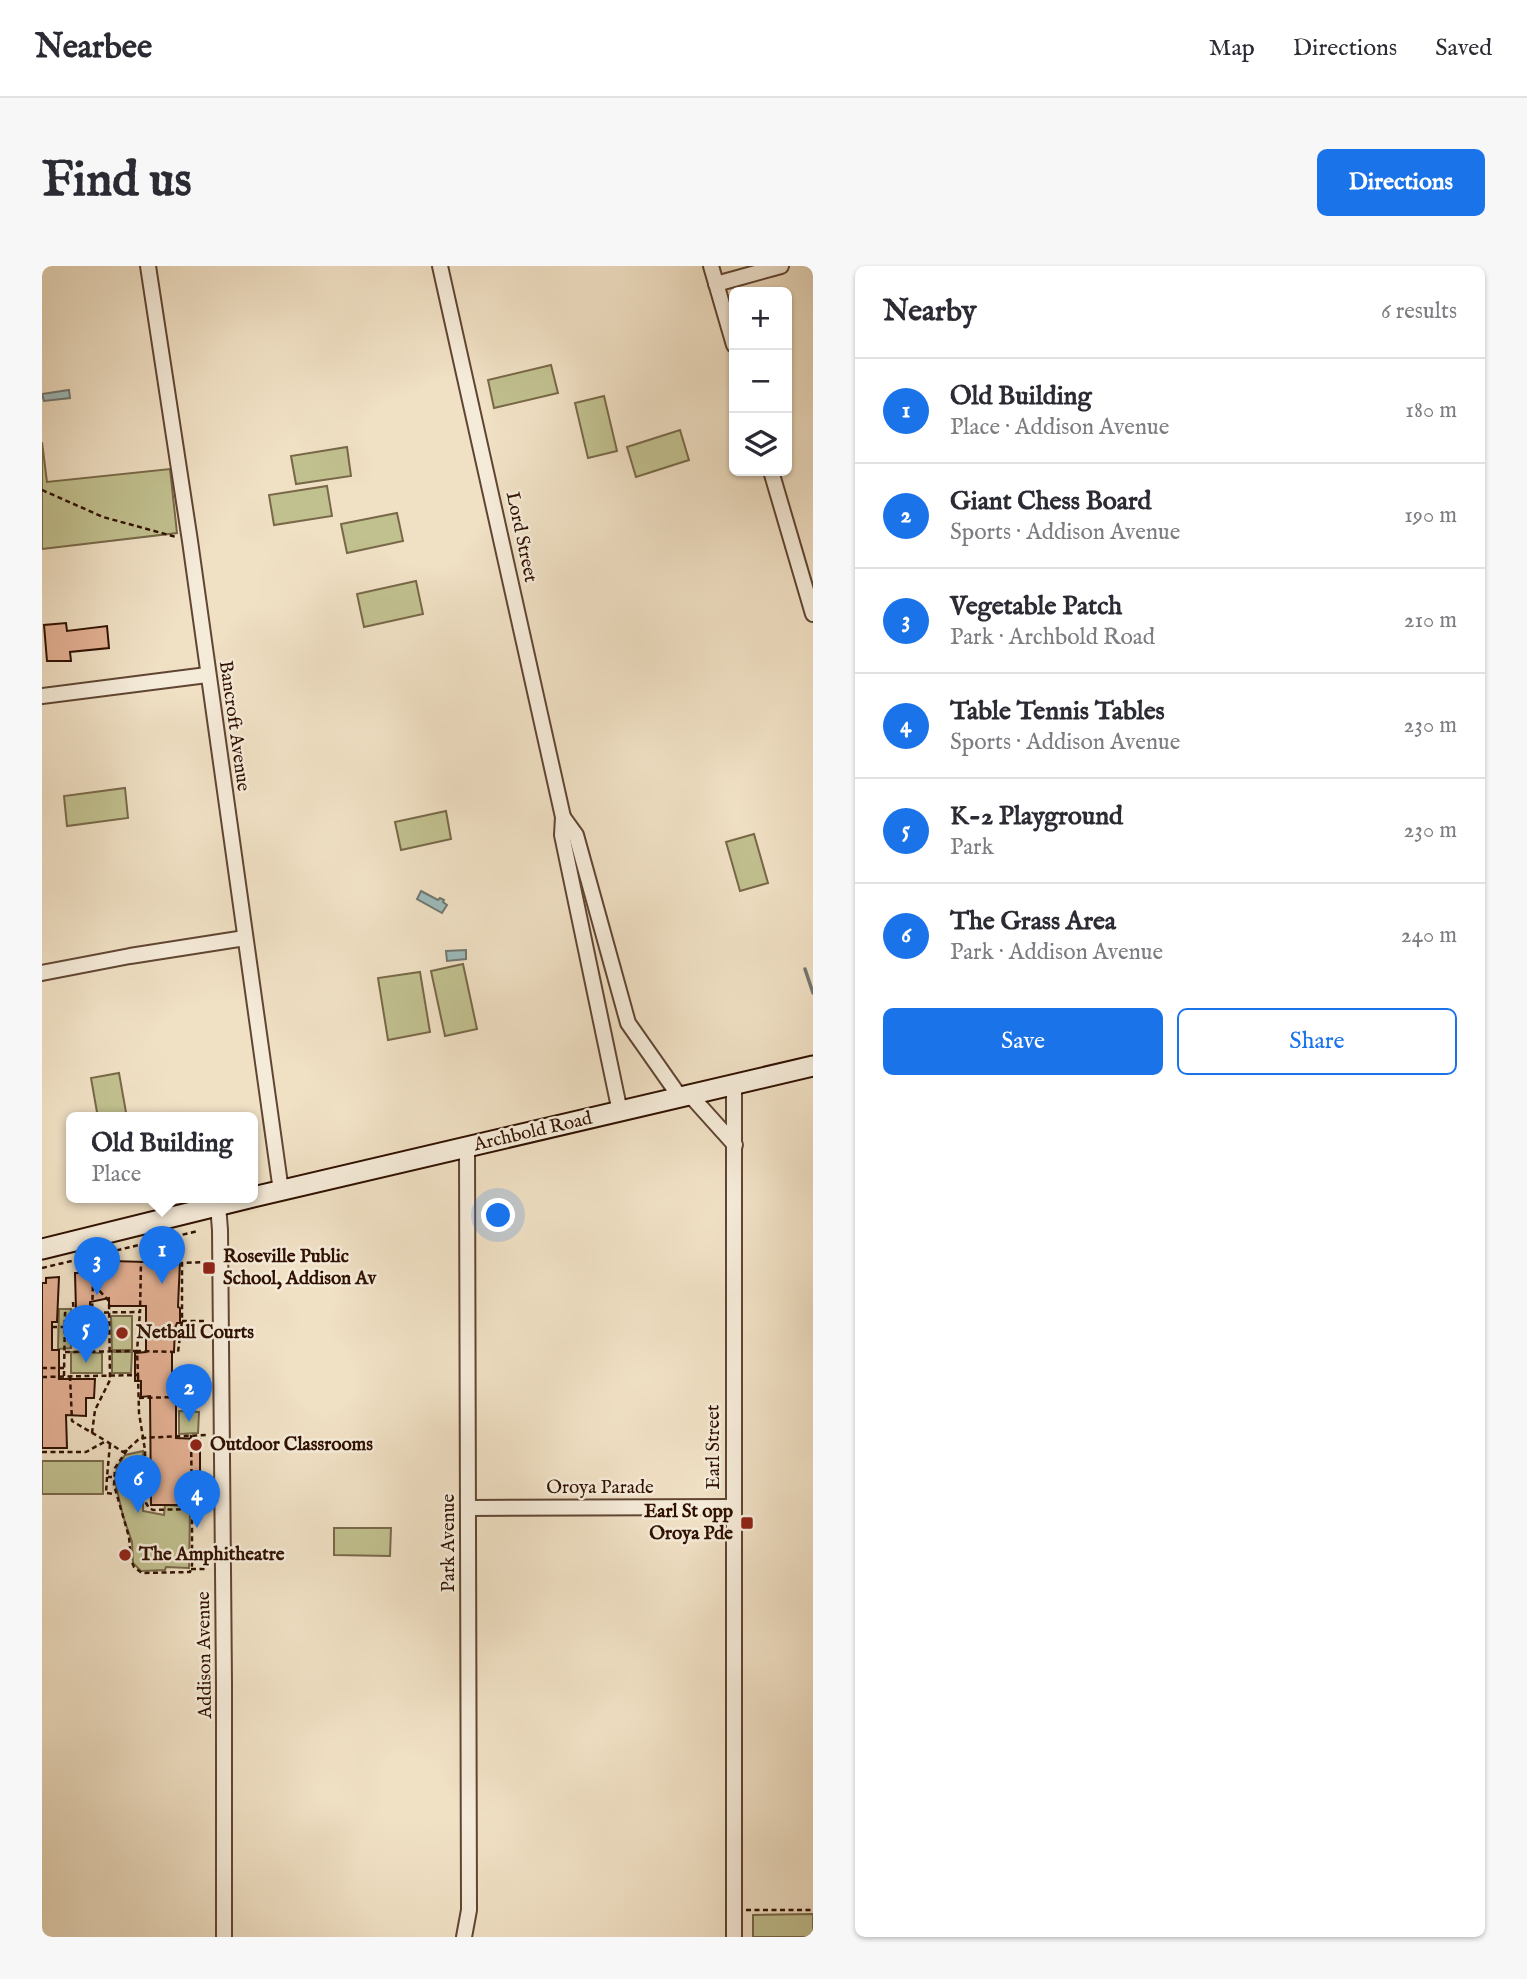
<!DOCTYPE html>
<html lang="en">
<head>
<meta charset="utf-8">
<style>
  :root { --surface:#fff; --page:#f7f7f7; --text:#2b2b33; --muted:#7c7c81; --line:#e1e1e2; --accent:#1a73e8 }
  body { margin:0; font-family:"IM FELL English",serif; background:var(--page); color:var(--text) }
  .controls { position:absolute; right:21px; top:21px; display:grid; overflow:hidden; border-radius:10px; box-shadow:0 2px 5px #0004 }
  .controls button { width:63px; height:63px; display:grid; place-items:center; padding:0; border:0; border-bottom:2px solid var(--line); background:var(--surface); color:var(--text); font:35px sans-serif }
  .you { position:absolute; left:457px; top:950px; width:24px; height:24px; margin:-18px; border:5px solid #fff; border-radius:50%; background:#1a73e8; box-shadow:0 0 0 10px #1a73e833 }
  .badge { display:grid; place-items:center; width:46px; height:46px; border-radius:50%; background:var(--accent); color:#fff; font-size:23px; font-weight:700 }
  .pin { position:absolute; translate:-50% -58px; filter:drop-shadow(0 2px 4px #0008) }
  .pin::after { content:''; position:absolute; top:37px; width:24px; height:21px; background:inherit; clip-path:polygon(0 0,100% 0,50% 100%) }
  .popup { position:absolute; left:24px; top:846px; width:192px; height:91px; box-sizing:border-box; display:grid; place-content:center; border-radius:10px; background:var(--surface); filter:drop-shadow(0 2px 5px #0005); font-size:23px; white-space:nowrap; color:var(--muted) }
  .popup b { font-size:26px; color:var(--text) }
  .popup::after { content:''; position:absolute; left:50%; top:100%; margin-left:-14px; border:14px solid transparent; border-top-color:var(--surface) }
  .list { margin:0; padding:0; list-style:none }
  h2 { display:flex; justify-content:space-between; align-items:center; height:91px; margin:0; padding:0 28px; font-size:30px }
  h2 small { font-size:23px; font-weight:400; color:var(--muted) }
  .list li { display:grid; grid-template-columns:46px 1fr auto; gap:21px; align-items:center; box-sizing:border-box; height:105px; padding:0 28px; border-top:2px solid var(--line) }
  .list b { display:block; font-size:26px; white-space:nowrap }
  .list p { margin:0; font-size:23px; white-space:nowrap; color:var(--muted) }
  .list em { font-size:23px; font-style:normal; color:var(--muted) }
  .actions { display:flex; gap:14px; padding:21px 28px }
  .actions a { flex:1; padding:16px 0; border:2px solid var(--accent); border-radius:10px; text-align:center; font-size:24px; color:var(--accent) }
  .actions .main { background:var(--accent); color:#fff }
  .icon { flex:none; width:38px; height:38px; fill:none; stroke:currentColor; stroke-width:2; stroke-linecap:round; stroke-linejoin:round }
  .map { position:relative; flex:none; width:771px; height:1671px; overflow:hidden; border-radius:10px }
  header { display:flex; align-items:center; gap:42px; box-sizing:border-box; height:98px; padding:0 35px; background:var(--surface); border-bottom:2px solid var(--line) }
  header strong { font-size:33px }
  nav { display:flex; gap:38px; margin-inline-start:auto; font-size:24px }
  .intro { display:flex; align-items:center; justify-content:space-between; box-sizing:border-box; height:168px; padding:0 42px }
  h1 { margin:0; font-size:49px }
  .button { padding:18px 32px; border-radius:10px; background:var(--accent); color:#fff; font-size:24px; font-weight:700 }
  main { display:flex; gap:42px; padding:0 42px }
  aside { flex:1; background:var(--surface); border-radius:10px; box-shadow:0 2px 5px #0004 }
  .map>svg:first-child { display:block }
  .green { fill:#c1c08f; stroke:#786848; stroke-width:2 }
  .water { fill:#9cbbbb; stroke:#717771; stroke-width:2 }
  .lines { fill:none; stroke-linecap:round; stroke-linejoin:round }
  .stream { stroke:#717771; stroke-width:3.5 }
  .building { fill:#e3b093; stroke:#301101; stroke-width:2 }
  .minor-casing { stroke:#604532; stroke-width:18 }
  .secondary-casing { stroke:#301101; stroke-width:23 }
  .path { stroke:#301101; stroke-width:2.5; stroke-dasharray:5 3.5; stroke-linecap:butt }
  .minor { stroke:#f5ebd9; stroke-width:14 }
  .secondary { stroke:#f5ebd9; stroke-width:19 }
  .poi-dot { fill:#8f2418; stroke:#f5ebd9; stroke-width:2.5 }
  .labels { text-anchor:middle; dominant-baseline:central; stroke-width:5; stroke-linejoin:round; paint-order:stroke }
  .street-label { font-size:19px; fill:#301101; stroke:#f5ebd9 }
  .poi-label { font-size:19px; font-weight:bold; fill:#301101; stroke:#f5ebd9; text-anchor:start }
</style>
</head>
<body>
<header>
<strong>Nearbee</strong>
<nav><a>Map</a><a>Directions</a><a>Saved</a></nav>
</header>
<div class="intro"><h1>Find us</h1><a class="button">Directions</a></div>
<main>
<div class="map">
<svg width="771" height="1671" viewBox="0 0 771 1671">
  <rect width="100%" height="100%" fill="#f0e0c4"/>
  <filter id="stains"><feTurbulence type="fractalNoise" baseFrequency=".00286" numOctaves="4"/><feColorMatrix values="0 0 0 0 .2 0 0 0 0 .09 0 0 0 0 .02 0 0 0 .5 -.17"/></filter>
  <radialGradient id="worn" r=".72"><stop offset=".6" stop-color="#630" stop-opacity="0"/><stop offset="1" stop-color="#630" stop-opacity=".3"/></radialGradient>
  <!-- green -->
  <g class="green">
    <polygon points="509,99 516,127 452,142 446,114"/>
    <polygon points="562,130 575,185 546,192 533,137"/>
    <polygon points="638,164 647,194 594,211 585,181"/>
    <polygon points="0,176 5,216 128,203 135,267 0,283"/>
    <polygon points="305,181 309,210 254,218 249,190"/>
    <polygon points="285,220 290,250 232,259 227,229"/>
    <polygon points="355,247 361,275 305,287 299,258"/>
    <polygon points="374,315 381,348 322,361 315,328"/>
    <polygon points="83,522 86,552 25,560 22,530"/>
    <polygon points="404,545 409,573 359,584 353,556"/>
    <polygon points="712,568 726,617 698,625 684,576"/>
    <polygon points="421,698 435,763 403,770 389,705"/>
    <polygon points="378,706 388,766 346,774 336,712"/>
    <polygon points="77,807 85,852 56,852 49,812"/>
    <polygon points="17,1043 29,1043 29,1082 16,1083"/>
    <polygon points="69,1050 90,1050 90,1084 70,1084"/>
    <polygon points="29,1086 60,1087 60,1107 29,1107"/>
    <polygon points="70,1086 90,1086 89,1107 70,1107"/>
    <polygon points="137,1145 157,1146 156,1167 137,1168"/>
    <polygon points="101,1185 101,1245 122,1249 123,1239 143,1240 143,1244 148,1247 147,1302 124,1301 123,1304 99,1305 91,1297 90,1276 81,1250 73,1215 75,1201 83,1189"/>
    <rect x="0" y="1195" width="61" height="33"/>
    <polygon points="292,1262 349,1262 348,1290 292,1289"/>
    <polygon points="771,1648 771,1671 711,1671 711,1649"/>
  </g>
  <!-- water -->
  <g class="water">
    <polygon points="27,124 28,132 2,135 0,128"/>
    <polygon points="379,625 396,634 398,632 402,634 401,636 405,639 400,647 375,633"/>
    <polygon points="424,684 424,693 405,695 404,685"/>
  </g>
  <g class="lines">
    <!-- stream -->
    <polyline class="stream" points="763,703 771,727"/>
  </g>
  <!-- building -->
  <g class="building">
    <polygon points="24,357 25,365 65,360 67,382 28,386 29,395 5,395 2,359"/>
    <polygon points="128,987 128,989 134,989 134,994 138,995 136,1041 138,1042 138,1057 135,1057 133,1062 132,1086 130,1086 130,1134 134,1134 134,1172 158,1173 158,1233 148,1233 148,1239 109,1239 108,1130 99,1131 99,1115 93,1115 93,1087 104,1086 104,1040 67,1040 67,1032 48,1036 48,1043 34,1044 33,1007 57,1007 56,1000 69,999 69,995 104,996 104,988"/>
    <polygon points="17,1011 15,1056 10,1056 10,1084 17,1084 17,1113 53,1113 52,1132 44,1132 44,1150 24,1149 25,1182 0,1182 0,1017 4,1017 4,1012"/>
  </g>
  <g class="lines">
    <defs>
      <g id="minor">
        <polyline points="106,0 148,275 239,925"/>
        <polyline points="398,0 521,551 520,569 578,846"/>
        <polyline points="669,0 692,79"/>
        <polyline points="674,18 739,0"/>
        <polyline points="729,205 771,348"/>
        <polyline points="0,430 165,409"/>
        <polyline points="521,551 534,569 586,757 638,831"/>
        <polyline points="0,707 88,690 203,672"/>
        <polyline points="648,829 693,879"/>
        <polyline points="176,939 178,964 182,1418 182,1671"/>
        <polyline points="426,1242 691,1241"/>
        <polyline points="422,1671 427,1644 425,881"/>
        <polyline points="692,1671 692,818"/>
      </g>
      <g id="secondary">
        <polyline points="211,931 771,800"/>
        <polyline points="0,983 207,932"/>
      </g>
    </defs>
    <!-- minor casing -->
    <use href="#minor" class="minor-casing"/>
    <!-- secondary casing -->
    <use href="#secondary" class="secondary-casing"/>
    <!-- path -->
    <g class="path">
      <polyline points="0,224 61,251 134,271"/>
      <polyline points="0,1002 156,965"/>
      <polyline points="31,1036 32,1047"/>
      <polyline points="140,1055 164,1055"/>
      <polyline points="10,1061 23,1061"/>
      <polyline points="23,1086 95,1085 98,1046"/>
      <polyline points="0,1102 22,1102"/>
      <polyline points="22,1110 23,1047 98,1046 99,996"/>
      <polyline points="28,1110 30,1155 64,1175"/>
      <polyline points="0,1111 96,1109 95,1085 136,1086 140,1055 140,997 164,996"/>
      <polyline points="97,1132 134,1131"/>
      <polyline points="50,1167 53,1144 68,1114 67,1035 51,1018 50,1047"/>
      <polyline points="149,1169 150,1243"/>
      <polyline points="68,1178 65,1211 70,1211"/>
      <polyline points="85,1184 73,1202 72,1219 87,1271 89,1294 92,1301 100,1307 148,1306 150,1299 150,1244 148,1243 111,1244 107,1242 104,1237 103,1184 97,1147 96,1109"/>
      <polyline points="0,1186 44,1186 64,1175 81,1186 85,1184 98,1172 164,1169"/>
      <polyline points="65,1211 64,1227 73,1228"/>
      <polyline points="149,1303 165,1303"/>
      <polyline points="704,1644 771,1644"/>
    </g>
    <!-- minor -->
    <use href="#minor" class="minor"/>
    <!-- secondary -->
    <use href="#secondary" class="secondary"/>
  </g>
  <!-- markers -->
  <g class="poi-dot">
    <rect x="160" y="995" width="14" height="14" rx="3.5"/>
    <circle cx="80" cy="1067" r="7"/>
    <circle cx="154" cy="1179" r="7"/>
    <rect x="698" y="1250" width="14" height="14" rx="3.5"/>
    <circle cx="83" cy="1289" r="7"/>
  </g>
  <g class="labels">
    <!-- street labels -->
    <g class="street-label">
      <text transform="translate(479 271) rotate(78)">Lord Street</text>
      <text transform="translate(192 460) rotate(82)">Bancroft Avenue</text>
      <text transform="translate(491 866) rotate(-13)">Archbold Road</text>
      <text transform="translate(672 1181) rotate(-90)">Earl Street</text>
      <text x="558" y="1222">Oroya Parade</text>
      <text transform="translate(407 1277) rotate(-90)">Park Avenue</text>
      <text transform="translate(163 1389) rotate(-91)">Addison Avenue</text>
    </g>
    <!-- poi labels -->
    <g class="poi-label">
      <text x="181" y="991">Roseville Public<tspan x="181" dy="22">School, Addison Av</tspan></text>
      <text x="94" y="1067">Netball Courts</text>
      <text x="168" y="1179">Outdoor Classrooms</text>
      <text x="691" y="1246" text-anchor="end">Earl St opp<tspan x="691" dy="22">Oroya Pde</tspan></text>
      <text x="97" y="1289">The Amphitheatre</text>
    </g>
  </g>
  <rect width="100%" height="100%" filter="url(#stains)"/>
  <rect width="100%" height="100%" fill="url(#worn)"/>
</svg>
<div class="controls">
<button>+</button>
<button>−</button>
<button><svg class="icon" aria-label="layers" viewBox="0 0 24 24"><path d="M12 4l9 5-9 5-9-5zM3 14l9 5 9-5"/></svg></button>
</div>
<div class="you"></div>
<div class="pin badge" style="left:120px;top:1018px">1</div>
<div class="popup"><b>Old Building</b>Place</div>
<div class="pin badge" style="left:147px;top:1156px">2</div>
<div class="pin badge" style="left:55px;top:1029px">3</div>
<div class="pin badge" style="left:155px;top:1262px">4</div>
<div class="pin badge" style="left:44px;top:1097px">5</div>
<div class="pin badge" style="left:96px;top:1247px">6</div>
</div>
<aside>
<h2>Nearby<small>6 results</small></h2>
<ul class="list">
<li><span class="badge">1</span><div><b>Old Building</b><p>Place · Addison Avenue</p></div><em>180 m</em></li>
<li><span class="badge">2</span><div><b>Giant Chess Board</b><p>Sports · Addison Avenue</p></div><em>190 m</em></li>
<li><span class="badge">3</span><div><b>Vegetable Patch</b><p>Park · Archbold Road</p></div><em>210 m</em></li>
<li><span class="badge">4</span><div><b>Table Tennis Tables</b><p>Sports · Addison Avenue</p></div><em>230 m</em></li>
<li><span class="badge">5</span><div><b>K-2 Playground</b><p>Park</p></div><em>230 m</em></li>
<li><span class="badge">6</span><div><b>The Grass Area</b><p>Park · Addison Avenue</p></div><em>240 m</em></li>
</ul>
<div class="actions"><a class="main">Save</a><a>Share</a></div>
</aside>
</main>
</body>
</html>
